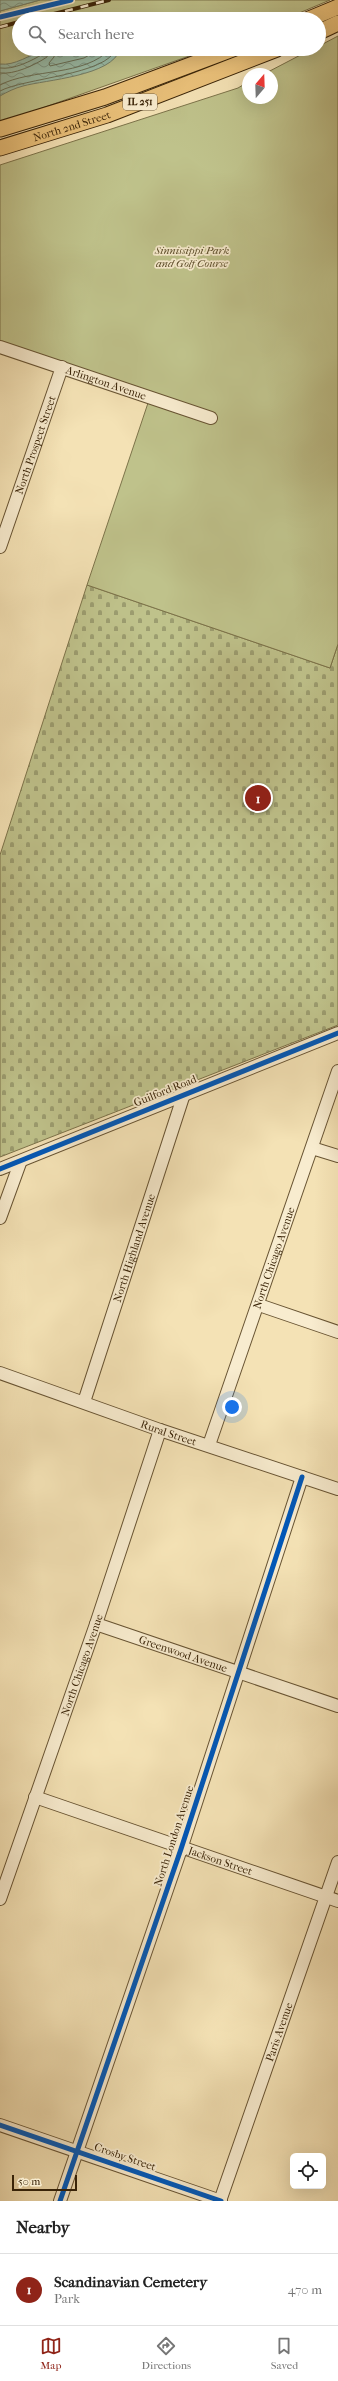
<!DOCTYPE html>
<html lang="en">
<head>
<meta charset="utf-8">
<style>
  :root { --surface:#fff; --page:#f2f2f2; --text:#222; --muted:#767676; --line:#e0e0e0; --accent:#8f2418 }
  body { margin:0; font-family:"IM FELL French Canon",serif; background:var(--page); color:var(--text) }
  .controls { position:absolute; right:12px; bottom:12px; display:grid; overflow:hidden; border-radius:6px; box-shadow:0 4px 16px #0002 }
  .controls button { width:36px; height:36px; display:grid; place-items:center; padding:0; border:0; border-bottom:1px solid var(--line); background:var(--surface); color:var(--text); font:20px sans-serif }
  .compass { position:absolute; left:242px; top:68px; width:36px; height:36px; border-radius:50%; background:var(--surface); box-shadow:0 4px 16px #0002; rotate:19deg }
  .scale { position:absolute; left:12px; bottom:10px; width:65px; box-sizing:border-box; padding-left:4px; border:2px solid #3a2408; border-top:0; font-size:11px; line-height:14px; white-space:nowrap; color:#3a2408; -webkit-text-stroke:3px #f8eccf; paint-order:stroke }
  .you { position:absolute; left:232px; top:1407px; width:14px; height:14px; margin:-10px; border:3px solid #fff; border-radius:50%; background:#1a73e8; box-shadow:0 0 0 6px #1a73e833 }
  .badge { display:grid; place-items:center; width:26px; height:26px; border-radius:50%; background:var(--accent); color:#fff; font-size:13px; font-weight:700 }
  .pin { position:absolute; translate:-50% -50%; border:2px solid #fff; box-shadow:0 1px 4px #0006 }
  .list { margin:0; padding:0; list-style:none }
  h2 { display:flex; justify-content:space-between; align-items:center; height:52px; margin:0; padding:0 16px; font-size:17px }
  h2 small { font-size:13px; font-weight:400; color:var(--muted) }
  .list li { display:grid; grid-template-columns:26px 1fr auto; gap:12px; align-items:center; box-sizing:border-box; height:72px; padding:0 16px; border-top:1px solid var(--line) }
  .list b { display:block; font-size:15px; white-space:nowrap }
  .list p { margin:0; font-size:13px; white-space:nowrap; color:var(--muted) }
  .list em { font-size:13px; font-style:normal; color:var(--muted) }
  .icon { flex:none; width:22px; height:22px; fill:none; stroke:currentColor; stroke-width:2; stroke-linecap:round; stroke-linejoin:round }
  .map { position:relative; flex:none; width:338px; height:2201px; overflow:hidden }
  .search { position:absolute; background:var(--surface); box-shadow:0 4px 16px #0002; left:12px; right:12px; top:12px; height:44px; display:flex; align-items:center; gap:10px; box-sizing:border-box; padding:0 14px; border-radius:22px; color:var(--muted); font-size:15px }
  .sheet { height:124px; background:var(--surface) }
  nav { display:flex; justify-content:space-around; align-items:center; box-sizing:border-box; height:56px; border-top:1px solid var(--line); background:var(--surface); font-size:11px; color:var(--muted) }
  nav a { display:grid; justify-items:center; gap:2px }
  nav .on { color:var(--accent) }
  .map>svg:first-child { display:block }
  .cemetery { fill:url(#cemetery-stones); stroke:#7c734a }
  .green { fill:#bfc28b; stroke:#7c734a }
  .water { fill:url(#water-waves); stroke:#758069 }
  .lines { fill:none; stroke-linecap:round; stroke-linejoin:round }
  .shore { stroke:#6b7158; stroke-width:1 }
  .minor-casing { stroke:#685433; stroke-width:14 }
  .major-casing { stroke:#3a2408; stroke-width:17 }
  .minor { stroke:#f8eccf; stroke-width:12 }
  .major { stroke:#eac17a; stroke-width:15 }
  .rail-casing { stroke:#3a2408; stroke-width:4 }
  .rail { stroke:#f8eccf; stroke-width:2.5; stroke-dasharray:8; stroke-linecap:butt }
  .cycleway-casing { stroke:#f8eccf; stroke-width:8 }
  .cycleway { stroke:#0057b8; stroke-width:5 }
  .labels { text-anchor:middle; dominant-baseline:central; stroke-width:3.5; stroke-linejoin:round; paint-order:stroke }
  .shield { fill:#f8eccf; stroke:#736044; stroke-width:1 }
  .shield-label { font-size:10px; font-weight:bold; fill:#3a2408 }
  .street-label { font-size:11px; fill:#3a2408; stroke:#f8eccf }
  .park-label { font-size:11px; font-style:italic; fill:#5b4c29; stroke:#f8eccf }
</style>
</head>
<body>
<div class="map">
<svg width="338" height="2201" viewBox="0 0 338 2201">
  <defs>
    <pattern id="cemetery-stones" width="16" height="16" patternUnits="userSpaceOnUse"><rect width="16" height="16" fill="#bfc28b"/><path d="M2 7V4a2 2 0 0 1 4 0v3zM10 15v-3a2 2 0 0 1 4 0v3z" fill="#9c9d70"/></pattern>
    <pattern id="water-waves" width="16" height="10" patternUnits="userSpaceOnUse"><rect width="16" height="10" fill="#9cbea9"/><path d="M0 5q4-4 8 0t8 0" fill="none" stroke="#809a88"/></pattern>
  </defs>
  <rect width="100%" height="100%" fill="#f4e2b5"/>
  <filter id="stains"><feTurbulence type="fractalNoise" baseFrequency=".005" numOctaves="4"/><feColorMatrix values="0 0 0 0 .2 0 0 0 0 .09 0 0 0 0 .02 0 0 0 .5 -.17"/></filter>
  <radialGradient id="worn" r=".72"><stop offset=".6" stop-color="#630" stop-opacity="0"/><stop offset="1" stop-color="#630" stop-opacity=".3"/></radialGradient>
  <!-- cemetery -->
  <polygon class="cemetery" points="87,585 330,668 338,644 338,1025 0,1157 0,855"/>
  <!-- green -->
  <g class="green">
    <polygon points="40,0 330,0 285,19 19,19 19,49 209,49 0,123 0,11"/>
    <polygon points="338,36 338,644 330,668 87,585 150,397 0,347 0,165 238,88 248,82 248,98 272,98 272,74 264,74 312,49 319,49 319,46"/>
  </g>
  <!-- water -->
  <g class="water">
    <polygon points="0,0 40,0 0,11"/>
    <path d="M43,49h77c-7,27 -75,31 -97,37 -8,2 -16,6 -23,10v-32c14,2 31,-9 43,-15z"/>
  </g>
  <g class="lines">
    <!-- shore -->
    <g class="shore">
      <polyline points="55,49 54,57 49,63 50,66 84,58 100,49"/>
      <path d="M0,68c14,2 31,-7 43,-14l1,-5"/>
      <path d="M0,73c14,2 35,-8 47,-16l2,-8"/>
      <path d="M0,85c32,-17 85,-8 110,-36"/>
      <path d="M0,91c24,-13 107,-16 116,-42"/>
    </g>
    <defs>
      <g id="minor">
        <path id="s1" d="M0,347l211,71"/>
        <path id="s2" d="M0,547l62,-180"/>
        <polyline points="312,1148 338,1156"/>
        <polyline points="0,1169 338,1033"/>
        <polyline points="0,1218 20,1163"/>
        <polyline points="259,1305 338,1332"/>
        <path id="s3" d="M0,1373l160,57 178,59"/>
        <path id="s4" d="M84,1402l100,-308"/>
        <path id="s5" d="M209,1445l129,-374"/>
        <path id="s6" d="M96,1624l242,82"/>
        <path id="s7" d="M35,1797l303,104"/>
        <path id="s8" d="M0,1899l96,-275 64,-194"/>
        <polyline points="0,2125 221,2201"/>
        <polyline points="60,2201 181,1849 302,1477"/>
        <path id="s9" d="M220,2201l118,-339"/>
      </g>
      <g id="major">
        <polyline points="309,19 338,7"/>
        <polyline points="319,32 338,23"/>
        <polyline points="0,129 105,97 233,49"/>
        <path id="s10" d="M0,148l107,-33 170,-66"/>
      </g>
    </defs>
    <!-- minor casing -->
    <use href="#minor" class="minor-casing"/>
    <!-- major casing -->
    <use href="#major" class="major-casing"/>
    <!-- minor -->
    <use href="#minor" class="minor"/>
    <!-- major -->
    <use href="#major" class="major"/>
    <defs>
      <g id="rail">
        <polyline points="34,19 109,0"/>
        <polyline points="0,27 19,22"/>
      </g>
    </defs>
    <!-- rail casing -->
    <use href="#rail" class="rail-casing"/>
    <!-- rail -->
    <use href="#rail" class="rail"/>
    <defs>
      <g id="cycleway">
        <polyline points="0,17 71,0"/>
        <polyline points="0,1169 338,1033"/>
        <polyline points="0,2125 221,2201"/>
        <polyline points="60,2201 181,1849 302,1477"/>
      </g>
    </defs>
    <!-- cycleway casing -->
    <use href="#cycleway" class="cycleway-casing"/>
    <!-- cycleway -->
    <use href="#cycleway" class="cycleway"/>
  </g>
  <g class="labels">
    <!-- shield labels -->
    <rect class="shield" x="123" y="94" width="34" height="16" rx="3"/>
    <g class="shield-label">
      <text x="140" y="102">IL 251</text>
    </g>
    <!-- street labels -->
    <g class="street-label">
      <text stroke="none"><textPath href="#s10" startOffset="75">North 2nd Street</textPath></text>
      <text stroke="none"><textPath href="#s1" startOffset="112">Arlington Avenue</textPath></text>
      <text stroke="none"><textPath href="#s2" startOffset="108">North Prospect Street</textPath></text>
      <text transform="translate(165 1091) rotate(-22)">Guilford Road</text>
      <text stroke="none"><textPath href="#s4" startOffset="162">North Highland Avenue</textPath></text>
      <text stroke="none"><textPath href="#s5" startOffset="198">North Chicago Avenue</textPath></text>
      <text stroke="none"><textPath href="#s3" startOffset="179">Rural Street</textPath></text>
      <text stroke="none"><textPath href="#s6" startOffset="92">Greenwood Avenue</textPath></text>
      <text stroke="none"><textPath href="#s8" startOffset="248">North Chicago Avenue</textPath></text>
      <text transform="translate(174 1836) rotate(-72)">North London Avenue</text>
      <text stroke="none"><textPath href="#s7" startOffset="196">Jackson Street</textPath></text>
      <text stroke="none"><textPath href="#s9" startOffset="179">Paris Avenue</textPath></text>
      <text transform="translate(125 2157) rotate(19)">Crosby Street</text>
    </g>
    <!-- park labels -->
    <g class="park-label">
      <text x="192" y="250">Sinnissippi Park<tspan x="192" dy="13">and Golf Course</tspan></text>
    </g>
  </g>
  <rect width="100%" height="100%" filter="url(#stains)"/>
  <rect width="100%" height="100%" fill="url(#worn)"/>
</svg>
<div class="controls">
<button><svg class="icon" aria-label="locate" viewBox="0 0 24 24"><circle cx="12" cy="12" r="6"/><path d="M12 2v4M12 18v4M2 12h4M18 12h4"/></svg></button>
</div>
<svg class="compass" viewBox="-18 -18 36 36"><path d="M0-13l5 13h-10z" fill="#e53935"/><path d="M0 13l5-13h-10z" fill="#767676"/></svg>
<div class="scale">50 m</div>
<div class="you"></div>
<div class="pin badge" style="left:258px;top:798px">1</div>
<div class="search"><svg class="icon" aria-label="search" viewBox="0 0 24 24"><circle cx="10" cy="10" r="6"/><path d="M15 15l6 6"/></svg>Search here</div>
</div>
<section class="sheet">
<h2>Nearby<small></small></h2>
<ul class="list">
<li><span class="badge">1</span><div><b>Scandinavian Cemetery</b><p>Park</p></div><em>470 m</em></li>
</ul>
</section>
<nav>
<a class="on"><svg class="icon" aria-label="map" viewBox="0 0 24 24"><path d="M3 6l6-2 6 2 6-2v14l-6 2-6-2-6 2zM9 4v14M15 6v14"/></svg>Map</a>
<a><svg class="icon" aria-label="directions" viewBox="0 0 24 24"><path d="M12 3l9 9-9 9-9-9zM9 14v-3h6M13 9l2 2-2 2"/></svg>Directions</a>
<a><svg class="icon" aria-label="saved" viewBox="0 0 24 24"><path d="M7 4h10v16l-5-4-5 4z"/></svg>Saved</a>
</nav>
</body>
</html>
